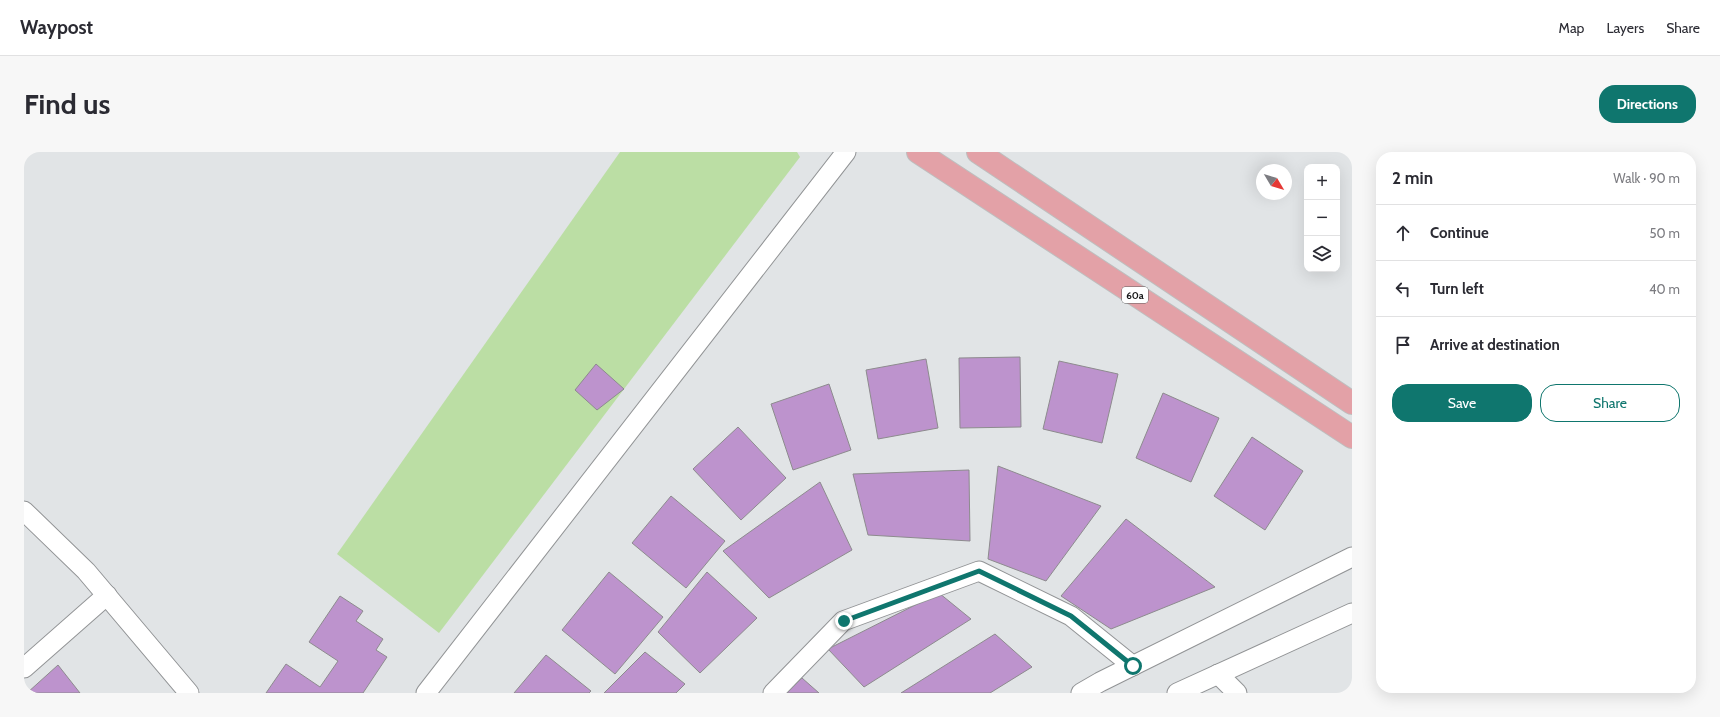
<!DOCTYPE html>
<html lang="en">
<head>
<meta charset="utf-8">
<style>
  :root { --surface:#fff; --page:#f7f7f7; --text:#2b2b33; --muted:#7c7c81; --line:#e1e1e2; --accent:#0f766e }
  body { margin:0; font-family:Cabin,sans-serif; background:var(--page); color:var(--text) }
  .controls { position:absolute; right:12px; top:12px; display:grid; overflow:hidden; border-radius:8px; box-shadow:0 4px 16px #0002 }
  .controls button { width:36px; height:36px; display:grid; place-items:center; padding:0; border:0; border-bottom:1px solid var(--line); background:var(--surface); color:var(--text); font:20px sans-serif }
  .compass { position:absolute; left:1232px; top:12px; width:36px; height:36px; border-radius:50%; background:var(--surface); box-shadow:0 4px 16px #0002; rotate:128deg }
  .stop { position:absolute; width:12px; height:12px; margin:-9px; border:3px solid #0f766e; border-radius:50%; background:#fff }
  .stop.end { background:#0f766e; border-color:#fff; box-shadow:0 1px 4px #0008 }
  .list { margin:0; padding:0; list-style:none }
  h2 { display:flex; justify-content:space-between; align-items:center; height:52px; margin:0; padding:0 16px; font-size:17px }
  h2 small { font-size:13px; font-weight:400; color:var(--muted) }
  .list li { display:grid; grid-template-columns:26px 1fr auto; gap:12px; align-items:center; box-sizing:border-box; height:56px; padding:0 16px; border-top:1px solid var(--line) }
  .list b { display:block; font-size:15px; white-space:nowrap }
  .list em { font-size:13px; font-style:normal; color:var(--muted) }
  .actions { display:flex; gap:8px; padding:12px 16px }
  .actions a { flex:1; padding:9px 0; border:1px solid var(--accent); border-radius:16px; text-align:center; font-size:14px; color:var(--accent) }
  .actions .main { background:var(--accent); color:#fff }
  .icon { flex:none; width:22px; height:22px; fill:none; stroke:currentColor; stroke-width:2; stroke-linecap:round; stroke-linejoin:round }
  .map { position:relative; flex:none; width:1328px; height:541px; overflow:hidden; border-radius:16px }
  header { display:flex; align-items:center; gap:24px; box-sizing:border-box; height:56px; padding:0 20px; background:var(--surface); border-bottom:1px solid var(--line) }
  header strong { font-size:19px }
  nav { display:flex; gap:22px; margin-inline-start:auto; font-size:14px }
  .intro { display:flex; align-items:center; justify-content:space-between; box-sizing:border-box; height:96px; padding:0 24px }
  h1 { margin:0; font-size:28px }
  .button { padding:10px 18px; border-radius:16px; background:var(--accent); color:#fff; font-size:14px; font-weight:700 }
  main { display:flex; gap:24px; padding:0 24px }
  aside { flex:1; background:var(--surface); border-radius:16px; box-shadow:0 4px 16px #0002 }
  .map>svg:first-child { display:block }
  .green { fill:#bbdea4 }
  .building { fill:#bd93cd; stroke:#8d8b8e }
  .lines { fill:none; stroke-linecap:round; stroke-linejoin:round }
  .minor-casing { stroke:#929496; stroke-width:21 }
  .primary-casing { stroke:#bebebe; stroke-width:24 }
  .minor { stroke:#fff; stroke-width:19 }
  .primary { stroke:#e3a1a7; stroke-width:22 }
  .route { stroke:#0f766e; stroke-width:5 }
  .labels { text-anchor:middle; dominant-baseline:central; stroke-width:3.5; stroke-linejoin:round; paint-order:stroke }
  .shield { fill:#fff; stroke:#5c5d5d; stroke-width:1 }
  .shield-label { font-size:10px; font-weight:bold; fill:#161718 }
</style>
</head>
<body>
<header>
<strong>Waypost</strong>
<nav><a>Map</a><a>Layers</a><a>Share</a></nav>
</header>
<div class="intro"><h1>Find us</h1><a class="button">Directions</a></div>
<main>
<div class="map">
<svg width="1328" height="541" viewBox="0 0 1328 541">
  <rect width="100%" height="100%" fill="#e1e4e6"/>
  <!-- green -->
  <polygon class="green" points="596,0 773,0 776,5 415,481 313,402"/>
  <!-- building -->
  <g class="building">
    <polygon points="996,205 997,275 936,276 935,206"/>
    <polygon points="902,207 914,276 854,287 842,218"/>
    <polygon points="1035,209 1094,222 1078,291 1019,277"/>
    <polygon points="572,212 600,237 573,258 551,238"/>
    <polygon points="805,232 827,298 769,318 747,252"/>
    <polygon points="1139,241 1195,266 1167,330 1112,306"/>
    <polygon points="714,275 762,326 717,368 669,317"/>
    <polygon points="1228,285 1279,319 1241,378 1190,344"/>
    <polygon points="974,314 1077,354 1022,429 964,407"/>
    <polygon points="945,318 946,389 844,383 829,322"/>
    <polygon points="796,330 828,398 745,446 699,399"/>
    <polygon points="647,344 701,389 662,436 608,391"/>
    <polygon points="1102,367 1191,435 1087,477 1037,444"/>
    <polygon points="585,420 639,465 591,522 538,478"/>
    <polygon points="683,420 733,466 676,521 634,480"/>
    <polygon points="915,441 947,467 840,535 804,497"/>
    <polygon points="316,444 339,459 332,469 359,487 352,498 363,505 339,541 242,541 262,512 296,535 314,509 285,490"/>
    <polygon points="971,482 1008,515 966,541 877,541"/>
    <polygon points="621,500 661,532 652,541 580,541"/>
    <polygon points="522,503 567,539 565,541 490,541"/>
    <polygon points="34,513 56,541 3,541"/>
    <polygon points="778,526 795,541 762,541"/>
  </g>
  <g class="lines">
    <defs>
      <g id="minor">
        <polyline points="0,359 62,419 165,541"/>
        <polyline points="0,516 83,443"/>
        <polyline points="1194,522 1213,541"/>
        <polyline points="402,541 822,0"/>
        <polyline points="749,541 819,469 955,419 1047,464 1109,514"/>
        <polyline points="1057,541 1076,530 1328,405"/>
        <polyline points="1153,541 1328,461"/>
      </g>
      <g id="primary">
        <polyline points="894,0 1328,285"/>
        <polyline points="954,0 1328,251"/>
      </g>
    </defs>
    <!-- minor casing -->
    <use href="#minor" class="minor-casing"/>
    <!-- primary casing -->
    <use href="#primary" class="primary-casing"/>
    <!-- minor -->
    <use href="#minor" class="minor"/>
    <!-- primary -->
    <use href="#primary" class="primary"/>
  </g>
  <g class="lines">
    <!-- route -->
    <polyline class="route" points="820,469 955,419 1047,464 1109,514"/>
  </g>
  <g class="labels">
    <!-- shield labels -->
    <rect class="shield" x="1098" y="135" width="26" height="16" rx="3"/>
    <g class="shield-label">
      <text x="1111" y="143">60a</text>
    </g>
  </g>
</svg>
<div class="controls">
<button>+</button>
<button>−</button>
<button><svg class="icon" aria-label="layers" viewBox="0 0 24 24"><path d="M12 4l9 5-9 5-9-5zM3 14l9 5 9-5"/></svg></button>
</div>
<svg class="compass" viewBox="-18 -18 36 36"><path d="M0-13l5 13h-10z" fill="#e53935"/><path d="M0 13l5-13h-10z" fill="#7c7c81"/></svg>
<div class="stop" style="left:1109px;top:514px"></div>
<div class="stop end" style="left:820px;top:469px"></div>
</div>
<aside>
<h2>2 min<small>Walk · 90 m</small></h2>
<ul class="list">
<li><svg class="icon" aria-label="ahead" viewBox="0 0 24 24"><path d="M12 20V5M6 11l6-6 6 6"/></svg><div><b>Continue</b></div><em>50 m</em></li>
<li><svg class="icon" aria-label="left" viewBox="0 0 24 24"><path d="M17 20v-9H6M10 6l-5 5 5 5"/></svg><div><b>Turn left</b></div><em>40 m</em></li>
<li><svg class="icon" aria-label="arrive" viewBox="0 0 24 24"><path d="M6 21V4h12l-3 4 3 4H6"/></svg><div><b>Arrive at destination</b></div></li>
</ul>
<div class="actions"><a class="main">Save</a><a>Share</a></div>
</aside>
</main>
</body>
</html>
